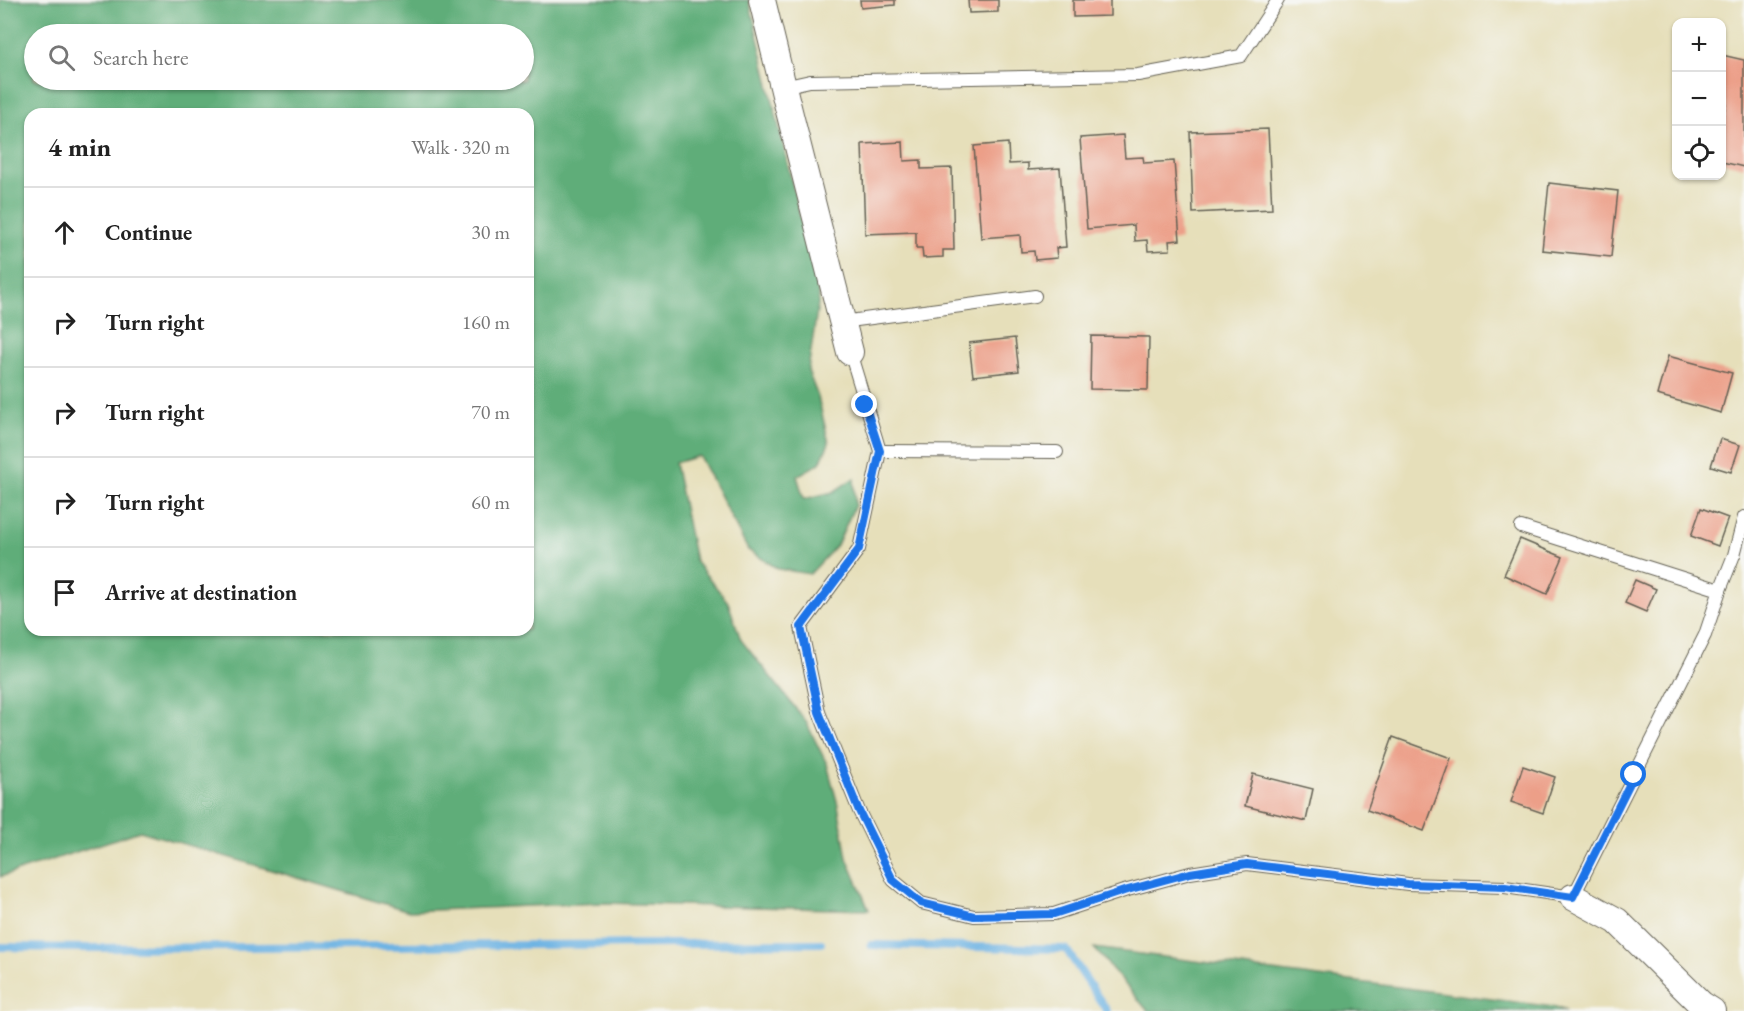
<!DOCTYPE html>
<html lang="en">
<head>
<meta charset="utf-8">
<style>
  :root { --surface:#fff; --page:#f6f6f6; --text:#222; --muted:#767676; --line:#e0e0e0 }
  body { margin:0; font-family:"EB Garamond",serif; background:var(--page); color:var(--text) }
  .controls { position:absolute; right:18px; top:18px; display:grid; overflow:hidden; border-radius:12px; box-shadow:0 2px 4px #0004 }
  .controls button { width:54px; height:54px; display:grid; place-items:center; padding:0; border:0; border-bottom:2px solid var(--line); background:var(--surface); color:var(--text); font:30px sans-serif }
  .stop { position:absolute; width:18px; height:18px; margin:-14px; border:4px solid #1a73e8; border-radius:50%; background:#fff }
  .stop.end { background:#1a73e8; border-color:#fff; box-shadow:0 2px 6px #0008 }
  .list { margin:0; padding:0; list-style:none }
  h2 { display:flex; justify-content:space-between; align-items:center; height:78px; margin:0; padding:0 24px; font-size:26px }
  h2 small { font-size:20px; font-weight:400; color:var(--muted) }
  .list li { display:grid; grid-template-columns:39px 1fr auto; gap:18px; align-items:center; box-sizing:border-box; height:90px; padding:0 24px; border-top:2px solid var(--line) }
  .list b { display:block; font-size:22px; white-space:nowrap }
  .list em { font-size:20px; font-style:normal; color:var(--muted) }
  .icon { flex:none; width:33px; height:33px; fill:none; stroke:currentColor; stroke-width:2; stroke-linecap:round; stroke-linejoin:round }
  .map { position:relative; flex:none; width:1744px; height:1011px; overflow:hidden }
  .search { position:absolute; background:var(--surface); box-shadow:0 2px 4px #0004; left:24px; top:24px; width:510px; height:66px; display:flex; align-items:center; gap:15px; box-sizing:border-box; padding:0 21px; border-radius:33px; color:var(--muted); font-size:22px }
  .panel { position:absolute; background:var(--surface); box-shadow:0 2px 4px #0004; left:24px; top:108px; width:510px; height:528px; border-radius:18px }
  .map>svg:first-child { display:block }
  .forest { fill:#5ead79; stroke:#3d644a; stroke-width:1.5; fill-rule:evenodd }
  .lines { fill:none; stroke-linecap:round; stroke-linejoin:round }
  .stream { stroke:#6db3e3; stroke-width:8 }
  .building { fill:#ec9f88 }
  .service-casing { stroke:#636053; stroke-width:14 }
  .minor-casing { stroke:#636053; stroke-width:28 }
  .service { stroke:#fff; stroke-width:12 }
  .minor { stroke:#fff; stroke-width:26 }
  .route { stroke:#1a73e8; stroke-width:8 }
</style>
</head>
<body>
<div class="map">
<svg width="1744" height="1011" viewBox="0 0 1744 1011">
  <rect width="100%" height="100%" fill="#f6f6f2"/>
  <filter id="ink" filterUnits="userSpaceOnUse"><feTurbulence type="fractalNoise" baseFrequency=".0167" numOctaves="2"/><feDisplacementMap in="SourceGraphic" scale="12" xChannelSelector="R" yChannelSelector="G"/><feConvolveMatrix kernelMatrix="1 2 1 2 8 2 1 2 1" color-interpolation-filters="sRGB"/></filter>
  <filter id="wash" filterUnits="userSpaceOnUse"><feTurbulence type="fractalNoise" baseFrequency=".008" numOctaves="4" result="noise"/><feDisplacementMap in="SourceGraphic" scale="24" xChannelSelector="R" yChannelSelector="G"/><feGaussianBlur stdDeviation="1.35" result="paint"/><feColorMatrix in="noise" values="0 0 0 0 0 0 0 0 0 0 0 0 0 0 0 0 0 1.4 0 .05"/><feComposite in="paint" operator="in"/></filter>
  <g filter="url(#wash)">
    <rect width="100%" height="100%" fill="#e6dfba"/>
    <!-- forest -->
    <g class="forest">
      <path d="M0,0h749l70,297 -11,74 10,26 11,46 -9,20 -23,13 7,23 29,-7 21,-14 1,27 -18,40 -27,29 -32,-5 -30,-19 -49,-94 -24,7 20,98 33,41 13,38 64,80 22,44 11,41 9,53 22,52 -266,-7 -194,8 -269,-80 -140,46zM34,34h490v46h-490zM30,114h498v516h-498z"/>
      <polygon points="1094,948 1554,1007 1566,1011 1148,1011"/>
    </g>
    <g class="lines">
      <!-- stream -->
      <g class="stream">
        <polyline points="871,945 1066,949 1107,1011"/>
        <polyline points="0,947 88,948 821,943"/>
      </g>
    </g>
    <g id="blocks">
      <!-- building -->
      <g class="building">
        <polygon points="860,0 895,0 895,5 861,8"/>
        <polygon points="968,0 998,0 998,12 969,13"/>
        <polygon points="1073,0 1110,0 1110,16 1073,17"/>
        <polygon points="1722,55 1744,60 1744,167 1722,162 1722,122 1726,102 1722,101"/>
        <polygon points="1268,129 1272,209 1193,213 1190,132"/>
        <polygon points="1123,135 1125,158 1143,157 1144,163 1174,161 1180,240 1169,241 1170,250 1148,251 1147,240 1135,241 1134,225 1087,229 1080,138"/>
        <polygon points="903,142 904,161 921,160 921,169 952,168 954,250 943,250 943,257 923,258 922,248 916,248 916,232 865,234 862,144"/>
        <polygon points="1008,143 1009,164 1028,163 1028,170 1060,168 1066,247 1056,248 1057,258 1035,260 1034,251 1021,252 1020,235 981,238 974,146"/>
        <polygon points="1549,183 1618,191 1611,257 1542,250"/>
        <polygon points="1091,336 1149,337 1148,390 1090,389"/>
        <polygon points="1015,338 1019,371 973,376 969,343"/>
        <polygon points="1668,356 1732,373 1721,413 1657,395"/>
        <polygon points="1720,439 1740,445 1731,472 1711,466"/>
        <polygon points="1701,508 1728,518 1718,546 1691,536"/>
        <polygon points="1520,539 1563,557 1547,594 1504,575"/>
        <polygon points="1635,580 1656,589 1646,612 1625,603"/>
        <polygon points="1393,737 1451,758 1424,831 1367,810"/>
        <polygon points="1523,766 1555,777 1543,813 1511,802"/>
        <polygon points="1253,774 1313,789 1306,821 1245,806"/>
      </g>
    </g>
  </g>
  <g filter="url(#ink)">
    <use href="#blocks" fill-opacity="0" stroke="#636053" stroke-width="1.5"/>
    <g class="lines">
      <defs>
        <g id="service">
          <polyline points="783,87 810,81 1138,75 1241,56 1278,0"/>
          <polyline points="842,322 1035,296"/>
          <polyline points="850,352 880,451 859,549 801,627 819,712 859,811 893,880 921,903 974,916 1054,914 1124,891 1190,873 1247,864 1408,884 1505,887 1573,897 1705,635 1720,590"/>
          <polyline points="880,451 1057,452"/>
          <polyline points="1521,527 1720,590 1734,555 1744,517"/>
        </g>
        <g id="minor">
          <polyline points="762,0 786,99 850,352"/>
          <polyline points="1573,897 1617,921 1701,1004 1712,1011"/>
        </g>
      </defs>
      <!-- service casing -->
      <use href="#service" class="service-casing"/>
      <!-- minor casing -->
      <use href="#minor" class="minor-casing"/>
      <!-- service -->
      <use href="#service" class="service"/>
      <!-- minor -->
      <use href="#minor" class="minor"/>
    </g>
  </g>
  <g class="lines" filter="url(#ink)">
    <!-- route -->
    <polyline class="route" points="865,405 880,451 859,549 801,627 819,712 859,811 893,880 921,903 974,916 1054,914 1124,891 1190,873 1247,864 1408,884 1505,887 1573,897 1634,775"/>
  </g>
</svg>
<div class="controls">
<button>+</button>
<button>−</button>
<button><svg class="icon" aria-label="locate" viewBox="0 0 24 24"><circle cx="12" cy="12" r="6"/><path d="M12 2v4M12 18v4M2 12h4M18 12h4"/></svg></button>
</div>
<div class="stop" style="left:1634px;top:775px"></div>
<div class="stop end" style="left:865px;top:405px"></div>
<div class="search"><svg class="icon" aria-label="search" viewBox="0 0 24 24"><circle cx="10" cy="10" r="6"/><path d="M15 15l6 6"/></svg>Search here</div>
<section class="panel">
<h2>4 min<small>Walk · 320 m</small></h2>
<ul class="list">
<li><svg class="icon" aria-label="ahead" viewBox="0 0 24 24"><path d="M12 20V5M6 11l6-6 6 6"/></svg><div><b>Continue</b></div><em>30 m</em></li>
<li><svg class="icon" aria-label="right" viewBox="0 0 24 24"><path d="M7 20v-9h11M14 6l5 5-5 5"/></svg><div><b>Turn right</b></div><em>160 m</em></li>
<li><svg class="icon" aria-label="right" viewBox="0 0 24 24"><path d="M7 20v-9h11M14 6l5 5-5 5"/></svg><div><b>Turn right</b></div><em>70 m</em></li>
<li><svg class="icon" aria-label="right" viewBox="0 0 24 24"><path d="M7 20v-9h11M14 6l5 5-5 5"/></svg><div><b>Turn right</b></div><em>60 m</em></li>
<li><svg class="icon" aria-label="arrive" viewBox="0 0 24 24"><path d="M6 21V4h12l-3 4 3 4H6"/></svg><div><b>Arrive at destination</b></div></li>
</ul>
</section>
</div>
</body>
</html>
